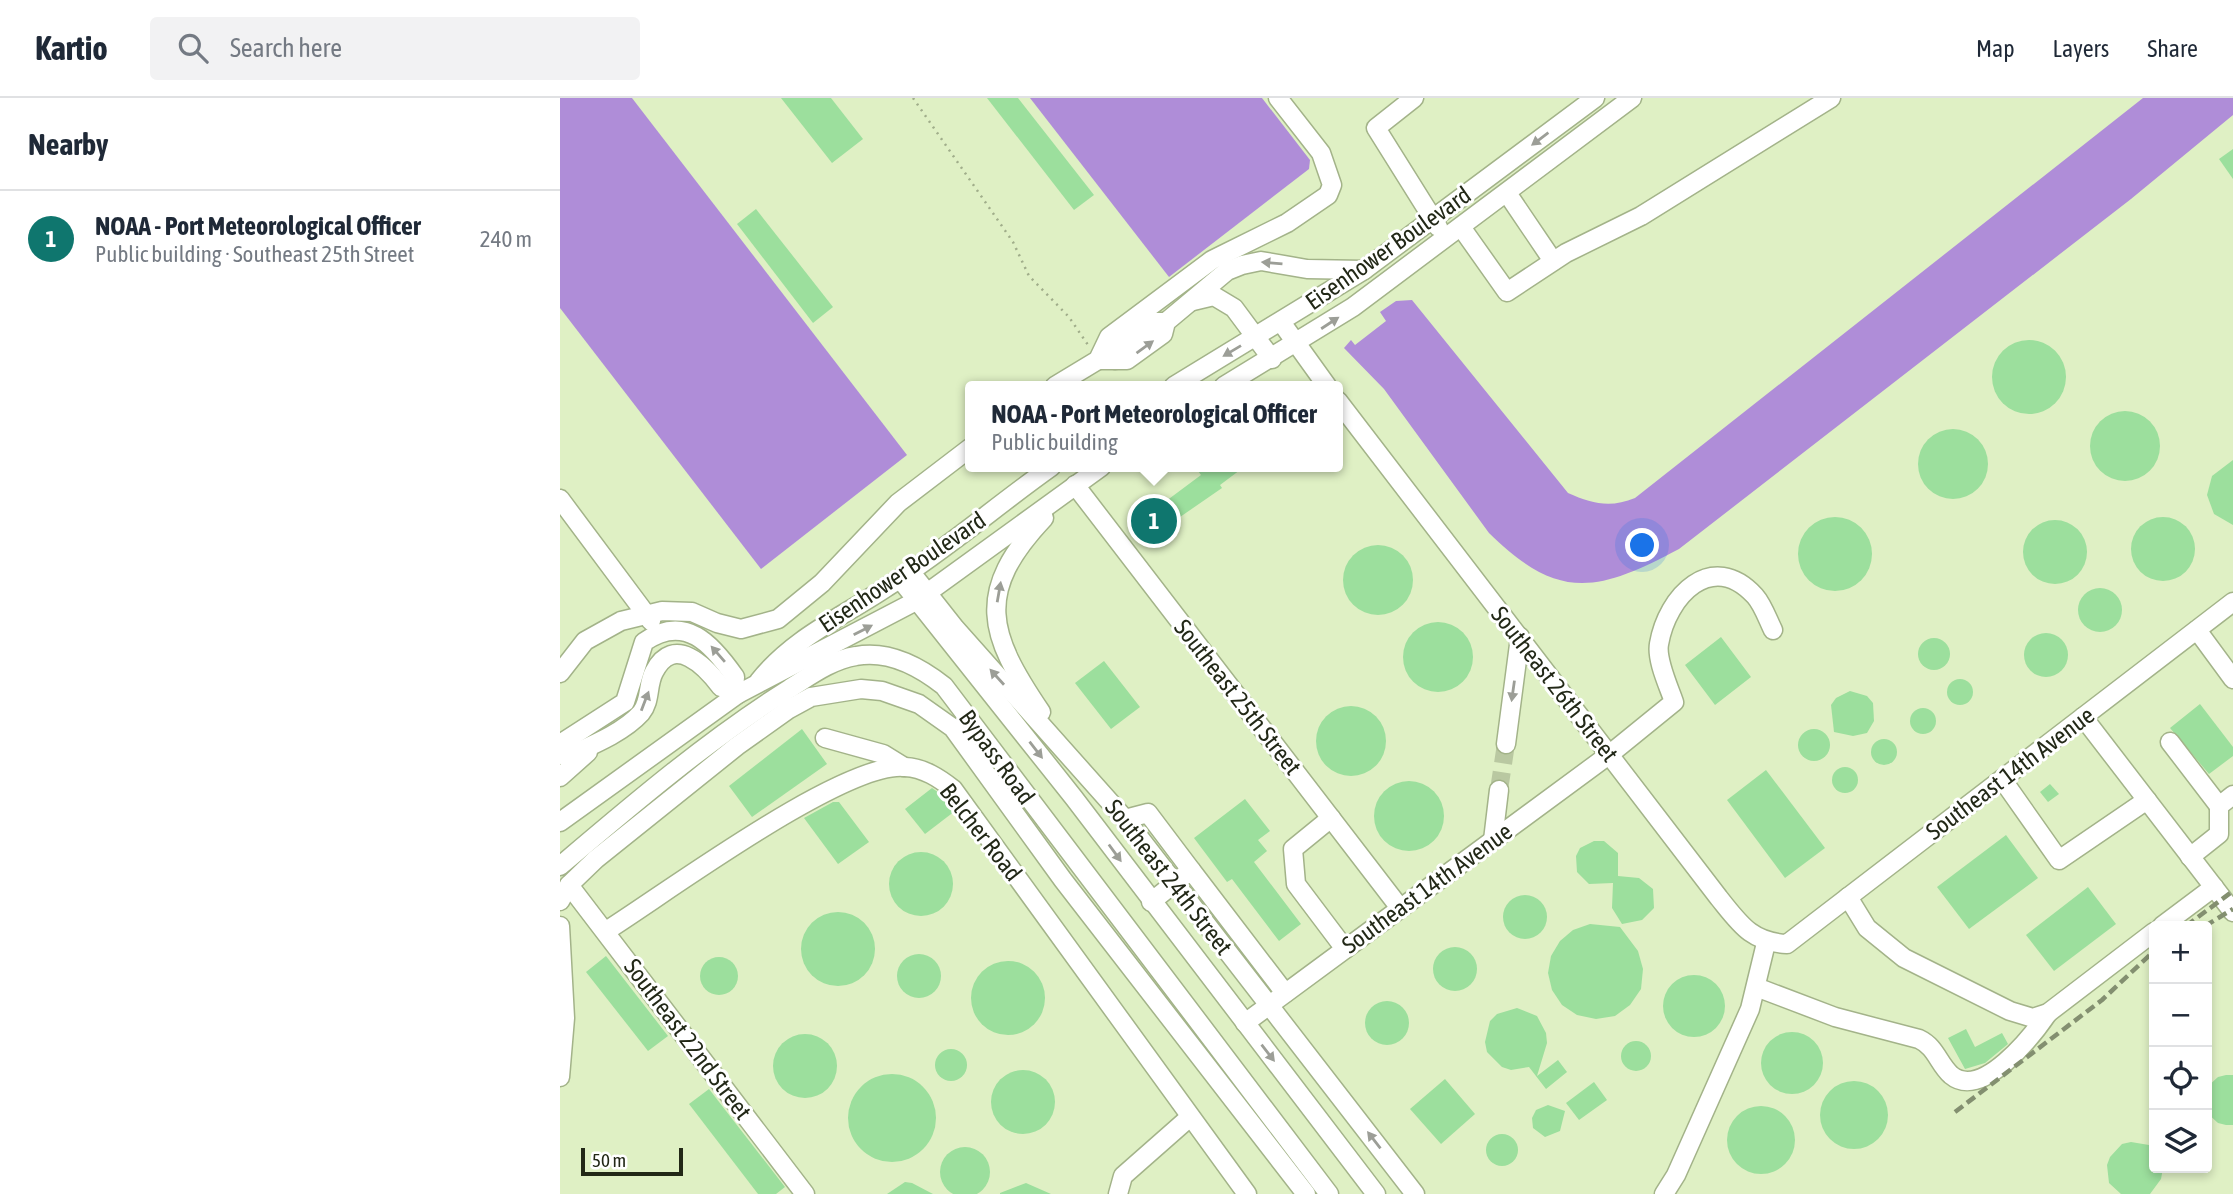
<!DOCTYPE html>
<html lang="en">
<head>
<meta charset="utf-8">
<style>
  :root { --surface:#fff; --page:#f2f2f3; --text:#1f2937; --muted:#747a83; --line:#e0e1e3; --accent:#0f766e }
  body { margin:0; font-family:"Asap Condensed",sans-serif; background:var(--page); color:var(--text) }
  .controls { position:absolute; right:21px; bottom:21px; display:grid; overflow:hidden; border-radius:7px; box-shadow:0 4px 10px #0003 }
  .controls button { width:63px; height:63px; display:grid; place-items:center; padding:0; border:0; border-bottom:2px solid var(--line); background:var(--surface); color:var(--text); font:35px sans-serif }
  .scale { position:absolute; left:21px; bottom:18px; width:102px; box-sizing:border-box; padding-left:7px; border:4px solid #222817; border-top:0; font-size:19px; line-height:24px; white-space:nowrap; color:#222817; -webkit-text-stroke:5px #fff; paint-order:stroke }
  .you { position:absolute; left:1083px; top:448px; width:24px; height:24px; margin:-18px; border:5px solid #fff; border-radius:50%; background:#1a73e8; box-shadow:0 0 0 10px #1a73e833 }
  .badge { display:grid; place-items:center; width:46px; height:46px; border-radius:50%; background:var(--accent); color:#fff; font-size:23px; font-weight:700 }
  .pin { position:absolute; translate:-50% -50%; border:4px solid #fff; box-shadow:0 2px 7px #0006 }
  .popup { position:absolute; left:405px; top:283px; width:378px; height:91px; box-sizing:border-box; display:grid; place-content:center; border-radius:7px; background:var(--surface); filter:drop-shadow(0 2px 5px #0005); font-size:23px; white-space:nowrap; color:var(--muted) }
  .popup b { font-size:26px; color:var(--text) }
  .popup::after { content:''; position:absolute; left:50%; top:100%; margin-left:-14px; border:14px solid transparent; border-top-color:var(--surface) }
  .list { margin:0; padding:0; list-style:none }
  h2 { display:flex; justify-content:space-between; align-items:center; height:91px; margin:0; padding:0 28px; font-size:30px }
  h2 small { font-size:23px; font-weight:400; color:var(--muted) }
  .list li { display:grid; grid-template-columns:46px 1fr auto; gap:21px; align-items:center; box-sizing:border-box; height:98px; padding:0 28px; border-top:2px solid var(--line) }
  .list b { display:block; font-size:26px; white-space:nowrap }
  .list p { margin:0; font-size:23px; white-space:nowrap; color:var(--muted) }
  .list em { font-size:23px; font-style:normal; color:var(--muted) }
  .icon { flex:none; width:38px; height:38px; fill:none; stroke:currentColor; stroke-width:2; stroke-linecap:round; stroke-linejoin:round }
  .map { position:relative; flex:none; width:1673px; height:1096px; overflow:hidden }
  header { display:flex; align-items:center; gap:42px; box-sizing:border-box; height:98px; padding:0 35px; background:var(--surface); border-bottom:2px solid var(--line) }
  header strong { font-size:33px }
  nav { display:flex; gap:38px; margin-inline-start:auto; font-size:24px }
  .search { width:490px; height:63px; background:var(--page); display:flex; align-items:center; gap:18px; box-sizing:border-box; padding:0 24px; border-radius:7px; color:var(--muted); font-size:26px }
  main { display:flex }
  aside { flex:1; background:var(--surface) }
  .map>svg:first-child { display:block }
  .water { fill:#af8dd8 }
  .building { fill:#9cdf9d }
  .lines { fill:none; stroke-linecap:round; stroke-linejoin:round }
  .minor-tunnel { stroke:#b9c8a1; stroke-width:18; stroke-dasharray:18 9; stroke-linecap:butt }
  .minor-casing { stroke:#a3b389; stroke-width:21 }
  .path { stroke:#a0ad8a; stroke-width:2.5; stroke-dasharray:2 5; stroke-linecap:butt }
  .minor { stroke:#fff; stroke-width:18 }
  .rail { stroke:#838f70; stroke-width:4.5; stroke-dasharray:10 5; stroke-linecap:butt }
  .oneway { fill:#9c9e97 }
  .labels { text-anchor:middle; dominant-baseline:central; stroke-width:6; stroke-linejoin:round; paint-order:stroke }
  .street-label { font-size:24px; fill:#222817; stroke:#fff }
</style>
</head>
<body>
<header>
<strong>Kartio</strong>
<div class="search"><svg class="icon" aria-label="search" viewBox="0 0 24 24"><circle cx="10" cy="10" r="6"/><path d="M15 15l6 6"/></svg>Search here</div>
<nav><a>Map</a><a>Layers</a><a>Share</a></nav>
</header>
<main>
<aside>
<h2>Nearby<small></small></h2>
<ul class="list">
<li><span class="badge">1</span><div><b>NOAA - Port Meteorological Officer</b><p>Public building · Southeast 25th Street</p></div><em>240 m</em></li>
</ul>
</aside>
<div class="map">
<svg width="1673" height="1096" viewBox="0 0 1673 1096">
  <rect width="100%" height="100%" fill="#dff0c4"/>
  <!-- water -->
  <g class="water">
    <polygon points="0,0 72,0 347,357 201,471 0,210"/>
    <polygon points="470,0 702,0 750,62 749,71 609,179"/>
    <path d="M1583,0h90v17l-102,84 -452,350c-81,43 -120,53 -190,-16l-105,-144 -40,-41 7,-8 4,5 31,-24 -6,-9 16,-11 16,-1 156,193c24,11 43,15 67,5z"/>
  </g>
  <!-- building -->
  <g class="building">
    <polygon points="221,0 271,0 303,41 272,65"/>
    <polygon points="427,0 458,0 534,97 514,112"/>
    <polygon points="1673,51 1673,81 1659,61"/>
    <polygon points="196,111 273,209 253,225 177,126"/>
    <circle cx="1469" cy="279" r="37"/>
    <circle cx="1565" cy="348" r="35"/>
    <circle cx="1393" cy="366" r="35"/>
    <polygon points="1673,362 1673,427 1654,416 1647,397 1652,378"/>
    <polygon points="635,369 684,369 660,387 662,390 594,437 582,421 641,377"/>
    <circle cx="1275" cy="456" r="37"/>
    <circle cx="1603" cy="451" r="32"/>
    <circle cx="1495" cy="454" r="32"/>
    <circle cx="818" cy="482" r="35"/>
    <circle cx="1540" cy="512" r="22"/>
    <circle cx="878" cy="559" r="35"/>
    <circle cx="1486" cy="557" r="22"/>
    <polygon points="1161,539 1191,579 1155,607 1125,567"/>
    <circle cx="1374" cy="556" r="16"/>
    <polygon points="544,563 580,609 551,631 515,585"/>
    <circle cx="1400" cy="594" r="13"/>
    <polygon points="1290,593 1307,598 1313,605 1314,623 1307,635 1293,638 1274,634 1271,607 1276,600"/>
    <polygon points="1640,606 1673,649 1673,658 1649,676 1610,630"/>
    <circle cx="791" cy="643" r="35"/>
    <circle cx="1363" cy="623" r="13"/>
    <circle cx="1254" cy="647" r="16"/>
    <polygon points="242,631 267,666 192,719 169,688"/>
    <circle cx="1324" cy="654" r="13"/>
    <circle cx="1285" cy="682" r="13"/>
    <polygon points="1206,672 1265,750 1225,780 1167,702"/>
    <circle cx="849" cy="718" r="35"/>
    <polygon points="1490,686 1499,696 1488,704 1480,694"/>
    <polygon points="372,690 385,699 395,713 365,736 345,711"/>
    <polygon points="685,701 710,733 698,742 707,753 694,764 741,826 719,843 672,781 667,784 634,740"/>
    <polygon points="273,704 279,704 309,744 278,766 244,720"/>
    <polygon points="1446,737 1478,780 1409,831 1377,789"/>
    <polygon points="1034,743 1044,743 1058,755 1058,778 1079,780 1093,791 1094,810 1082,822 1062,826 1052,810 1053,785 1029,786 1017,774 1016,758 1020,750"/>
    <circle cx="361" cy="786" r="32"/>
    <polygon points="1528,789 1556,826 1494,873 1466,837"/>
    <circle cx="965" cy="819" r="22"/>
    <circle cx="278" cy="851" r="37"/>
    <polygon points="1030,826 1060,829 1078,853 1083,871 1081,891 1070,907 1055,918 1036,921 1017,917 1002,907 992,892 988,875 991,858 1000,843 1013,832"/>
    <circle cx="895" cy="871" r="22"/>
    <circle cx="359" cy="878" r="22"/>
    <polygon points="46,858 108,938 88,953 26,874"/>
    <circle cx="159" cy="878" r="19"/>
    <circle cx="448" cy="900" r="37"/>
    <circle cx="1134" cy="908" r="31"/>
    <circle cx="827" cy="925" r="22"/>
    <polygon points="957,910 977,918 986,935 987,945 977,978 998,962 1007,974 986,991 969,969 951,972 942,969 927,954 925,944 930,923 937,916"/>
    <polygon points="1406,931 1415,949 1442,935 1448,946 1425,965 1405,971 1388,940"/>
    <circle cx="1232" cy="965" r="31"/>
    <circle cx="245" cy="968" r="32"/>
    <circle cx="1076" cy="958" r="15"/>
    <circle cx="391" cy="967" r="16"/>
    <circle cx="463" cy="1004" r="32"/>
    <circle cx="332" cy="1020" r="44"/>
    <polygon points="1666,977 1673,977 1673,1027 1666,1027 1658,1025 1647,1015 1647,989 1658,979"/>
    <polygon points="885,981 915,1016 881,1046 850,1011"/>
    <circle cx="1294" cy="1017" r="34"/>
    <polygon points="1034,984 1047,1002 1019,1022 1006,1005"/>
    <polygon points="149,991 225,1089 216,1096 198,1096 129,1006"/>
    <polygon points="988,1007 1005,1013 1000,1033 985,1039 973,1030 972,1020 976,1012"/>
    <circle cx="1201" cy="1042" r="34"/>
    <circle cx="942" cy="1052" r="16"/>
    <polygon points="1571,1044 1589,1047 1594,1052 1594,1070 1603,1070 1601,1081 1590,1096 1561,1096 1549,1085 1547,1067 1550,1059 1562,1046"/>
    <circle cx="405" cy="1074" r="25"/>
    <polygon points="345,1084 352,1085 373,1096 327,1096"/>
    <polygon points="466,1085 491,1096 440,1096 440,1095"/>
  </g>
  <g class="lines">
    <!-- minor-tunnel -->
    <polyline class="minor-tunnel" points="939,692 946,646"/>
    <defs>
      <g id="minor">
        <polyline points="854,0 816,30 878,129"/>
        <polyline points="947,95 993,163"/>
        <polyline points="901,129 947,194 1006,155 1081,118 1271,0"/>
        <polyline points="633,203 654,198 674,210 712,261"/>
        <polyline points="721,224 767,288"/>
        <polyline points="538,262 567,262 603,236 606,224 667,173 682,167 701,163 747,171 804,172"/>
        <polyline points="555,262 557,250 592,224 606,224"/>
        <polyline points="495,288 538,262 549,239 652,162 727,125 768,97 772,87 761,55 718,0"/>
        <polyline points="614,288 804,172 1035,0"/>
        <polyline points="664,288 793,209 1072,0"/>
        <path d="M778,303l381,497c21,26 32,44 68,46l446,-342"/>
        <polyline points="515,387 840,810"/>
        <polyline points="0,401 91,523"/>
        <polyline points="350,473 395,530 565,721 855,1096"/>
        <polyline points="340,481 514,700 816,1096"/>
        <polyline points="1637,532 1673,581"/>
        <polyline points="0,575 25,543 61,523 102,513 132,514 157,525 181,531 218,521 262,485 338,405 410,350"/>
        <path d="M199,583c34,-43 83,-64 128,-94 57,-36 109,-81 164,-120"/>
        <path d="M481,614c-53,-78 -67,-120 3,-194"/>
        <polyline points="1523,619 1673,814"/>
        <polyline points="265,640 323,656 344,669"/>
        <polyline points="1610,644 1659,708"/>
        <path d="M0,646l65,-42 19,-60c41,-29 68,2 91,35l-1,12 4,5"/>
        <polyline points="946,646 960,539"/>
        <path d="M6,659c24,-11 57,-24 75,-44 10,-12 6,-28 13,-41 20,-39 52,-5 67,15l13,2"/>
        <polyline points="0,679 28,654"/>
        <polyline points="1442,681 1499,762 1587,702"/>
        <polyline points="771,720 733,751 736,786 785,851"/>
        <polyline points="565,721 588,715 631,772"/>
        <polyline points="0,724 178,596 356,503 541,369"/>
        <polyline points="933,742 939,692"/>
        <polyline points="1630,759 1659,736 1659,708 1673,697"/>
        <path d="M0,768c73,-62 148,-126 229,-177 21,-13 42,-29 67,-33 32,-6 64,11 88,30l385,508"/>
        <polyline points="9,787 245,1096"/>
        <polyline points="1288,799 1307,830 1344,860 1450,913 1473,920 1488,915 1594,834"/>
        <polyline points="0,803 9,787 36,761 177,648 229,611 251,599 301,591 322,593 359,606 393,630 503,782 746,1096"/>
        <polyline points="591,804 631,772 725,895"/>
        <polyline points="0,828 5,920 0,979"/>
        <polyline points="1602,828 1654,789"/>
        <path d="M46,833c59,-37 238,-170 299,-164 19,1 34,11 48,22l294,405"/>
        <path d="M1196,889l79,30 84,22c17,8 19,24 32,36 31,26 82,-40 97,-62"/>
        <path d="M685,925l365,-269 64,-52c-5,-15 -18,-42 -15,-58 8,-48 53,-95 96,-48 8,9 13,24 18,34"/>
        <polyline points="558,1096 563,1078 630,1019"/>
        <polyline points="1104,1096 1116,1077 1190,911 1206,845"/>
      </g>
    </defs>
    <!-- minor casing -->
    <use href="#minor" class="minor-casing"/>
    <!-- path -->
    <polyline class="path" points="353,0 453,144 469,178 509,219 528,247"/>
    <!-- minor -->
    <use href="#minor" class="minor"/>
    <!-- rail -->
    <g class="rail">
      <polyline points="1626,828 1673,793"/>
      <polyline points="1645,828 1673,811"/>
      <polyline points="1395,1014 1542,902 1594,853"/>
    </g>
  </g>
  <!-- one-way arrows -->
  <defs><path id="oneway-solid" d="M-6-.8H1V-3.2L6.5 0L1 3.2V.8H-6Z" transform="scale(1.75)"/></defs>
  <g class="oneway">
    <use href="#oneway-solid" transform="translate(980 41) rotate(143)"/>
    <use href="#oneway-solid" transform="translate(712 165) rotate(-175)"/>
    <use href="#oneway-solid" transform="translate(770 225) rotate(-33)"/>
    <use href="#oneway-solid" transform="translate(585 249) rotate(-36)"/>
    <use href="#oneway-solid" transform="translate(672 253) rotate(149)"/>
    <use href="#oneway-solid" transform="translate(439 494) rotate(-80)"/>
    <use href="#oneway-solid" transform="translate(303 532) rotate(-27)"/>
    <use href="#oneway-solid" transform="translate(158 556) rotate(-131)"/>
    <use href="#oneway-solid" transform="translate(437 579) rotate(-132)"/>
    <use href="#oneway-solid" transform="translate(953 593) rotate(98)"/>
    <use href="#oneway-solid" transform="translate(85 603) rotate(-69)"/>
    <use href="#oneway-solid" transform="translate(476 652) rotate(52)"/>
    <use href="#oneway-solid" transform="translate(555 755) rotate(54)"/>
    <use href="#oneway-solid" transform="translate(708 955) rotate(52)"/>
    <use href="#oneway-solid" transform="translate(814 1042) rotate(-128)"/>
  </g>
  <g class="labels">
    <!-- street labels -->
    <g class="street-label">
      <text transform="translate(828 150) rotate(-35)">Eisenhower Boulevard</text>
      <text transform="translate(342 474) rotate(-34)">Eisenhower Boulevard</text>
      <text transform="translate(995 586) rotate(52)">Southeast 26th Street</text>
      <text transform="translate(678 599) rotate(52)">Southeast 25th Street</text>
      <text transform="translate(437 659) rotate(54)">Bypass Road</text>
      <text transform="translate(1450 675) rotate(-37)">Southeast 14th Avenue</text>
      <text transform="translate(421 734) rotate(52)">Belcher Road</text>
      <text transform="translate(609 779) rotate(52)">Southeast 24th Street</text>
      <text transform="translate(867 790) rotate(-36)">Southeast 14th Avenue</text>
      <text transform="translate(128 941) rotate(53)">Southeast 22nd Street</text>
    </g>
  </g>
</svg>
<div class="controls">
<button>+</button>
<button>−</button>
<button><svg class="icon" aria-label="locate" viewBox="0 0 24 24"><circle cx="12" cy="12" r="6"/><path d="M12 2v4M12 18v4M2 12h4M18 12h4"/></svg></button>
<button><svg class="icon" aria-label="layers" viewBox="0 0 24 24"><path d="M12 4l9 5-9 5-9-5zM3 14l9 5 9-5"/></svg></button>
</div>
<div class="scale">50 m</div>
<div class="you"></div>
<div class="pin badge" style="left:594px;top:423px">1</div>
<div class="popup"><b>NOAA - Port Meteorological Officer</b>Public building</div>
</div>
</main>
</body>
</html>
